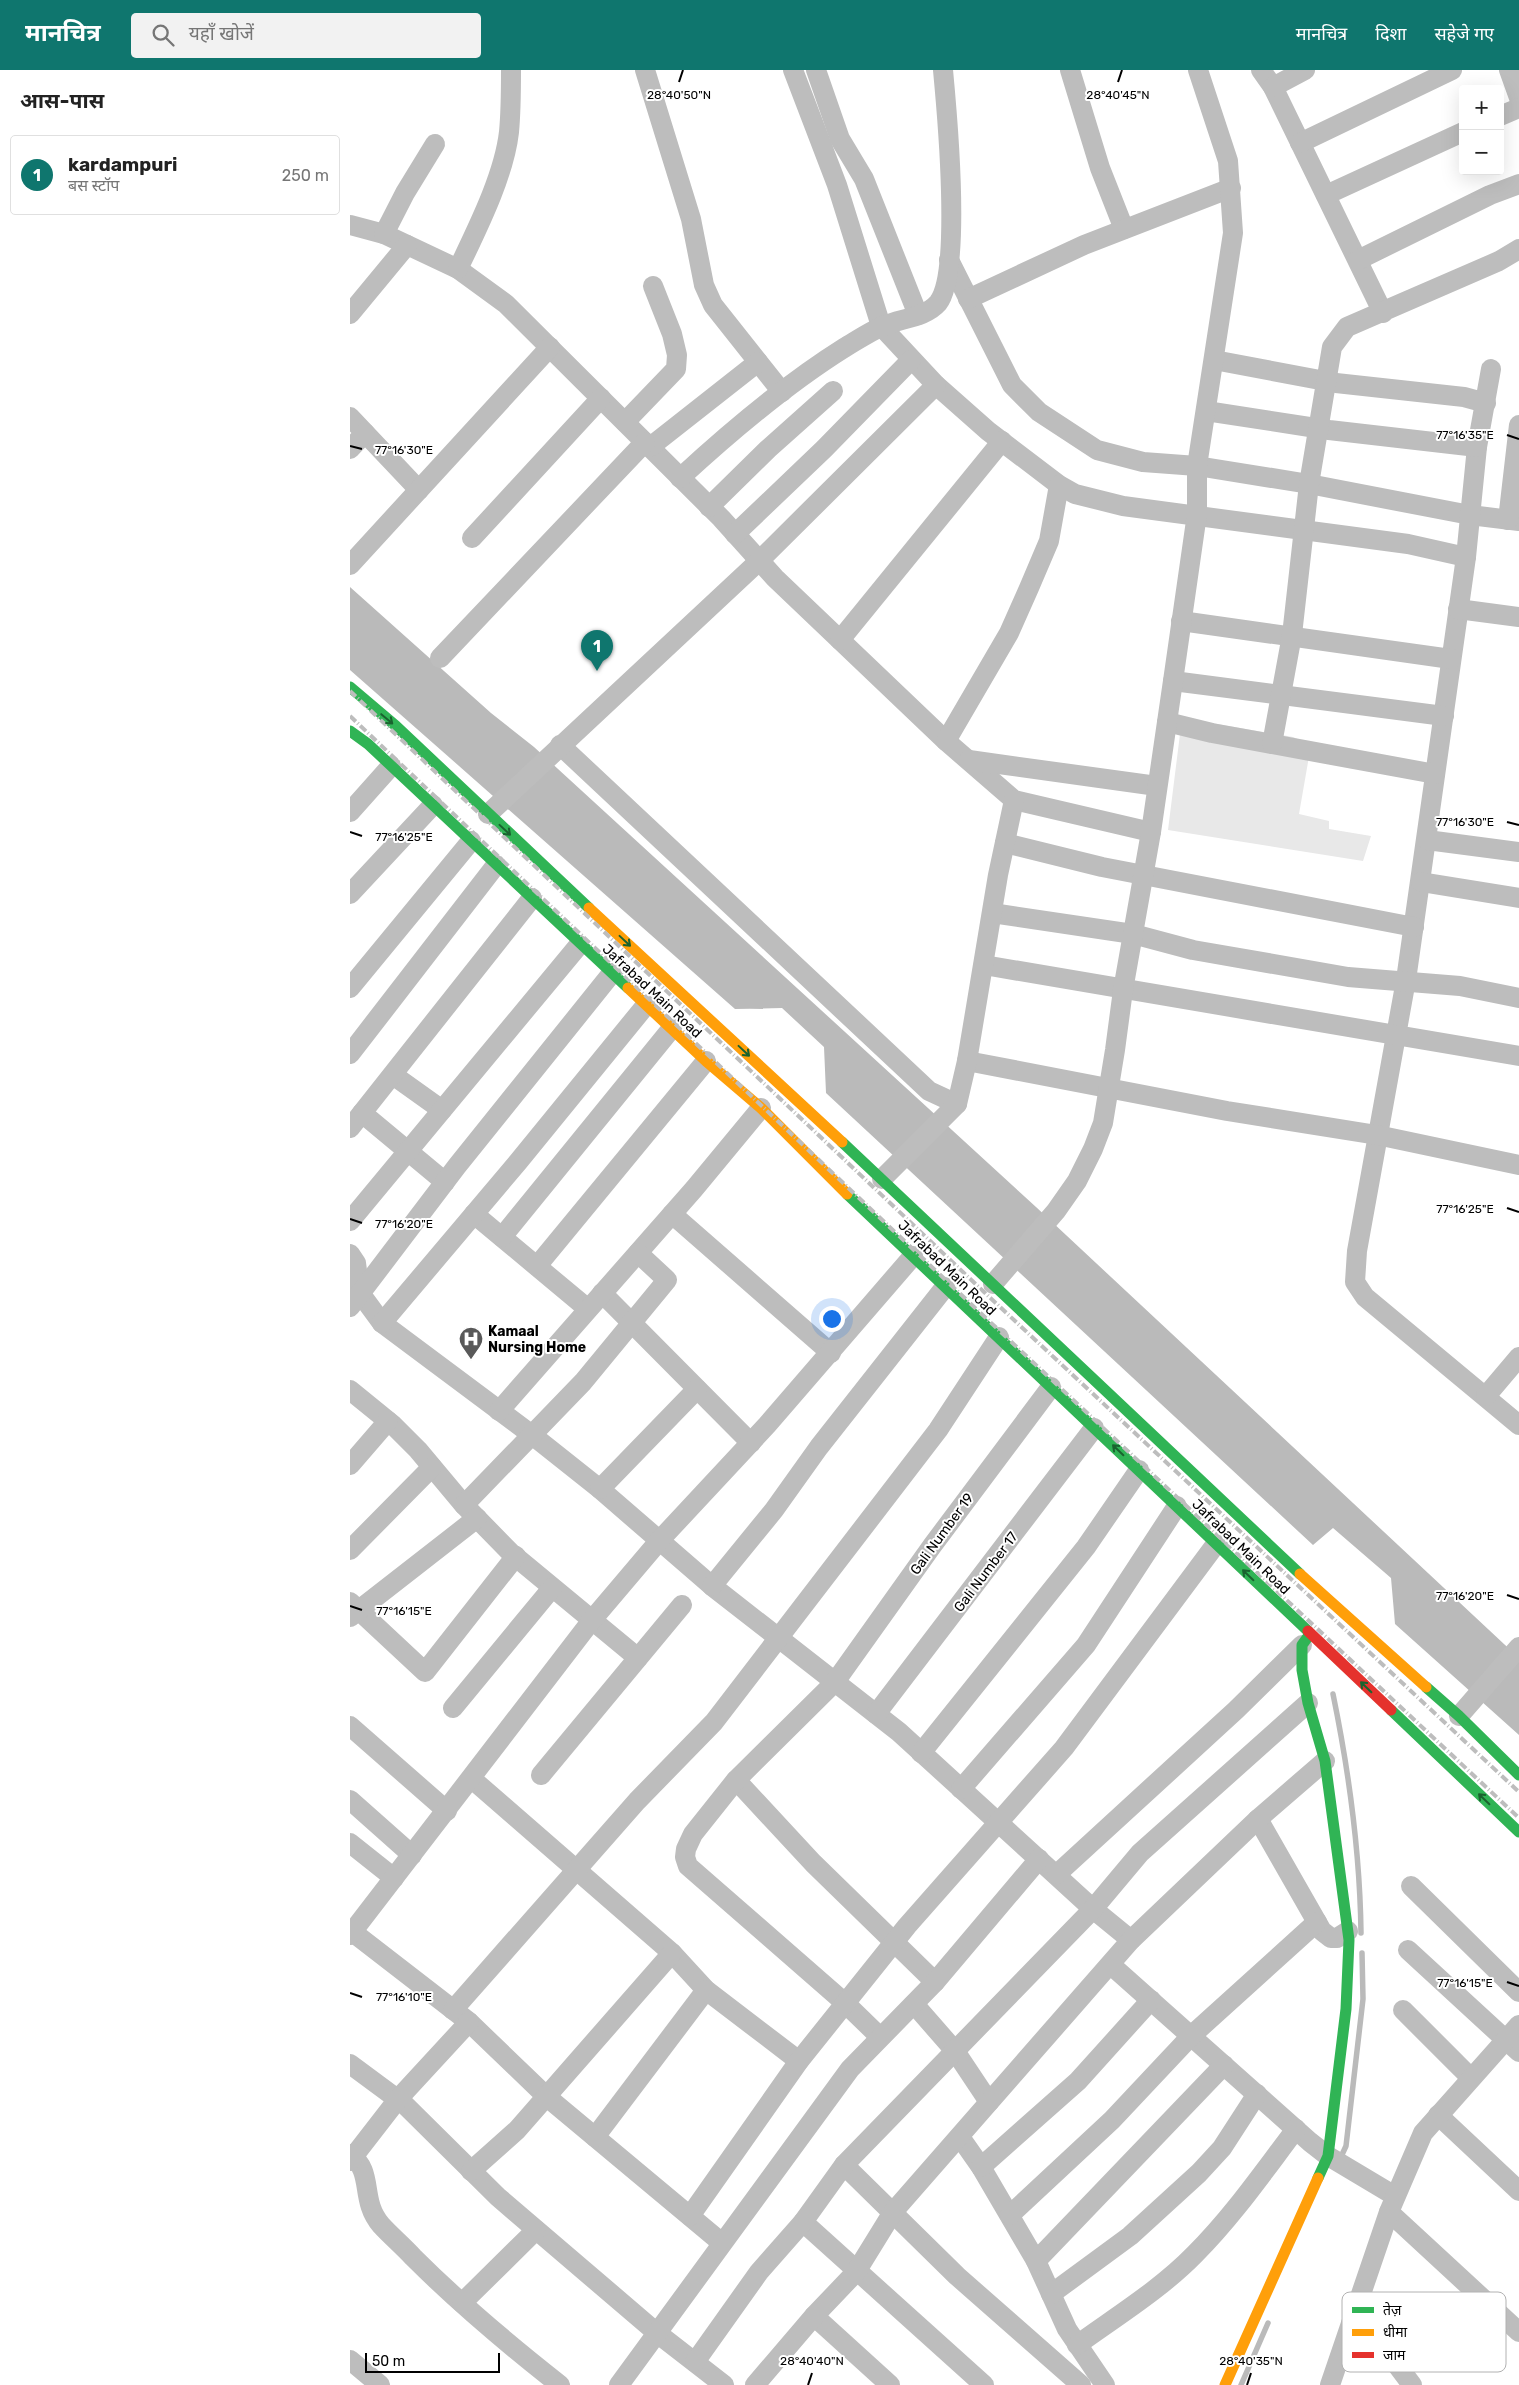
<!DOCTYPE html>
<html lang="hi">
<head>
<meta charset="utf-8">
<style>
  :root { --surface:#fff; --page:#f2f2f2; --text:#222; --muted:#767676; --line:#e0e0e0; --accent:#0f766e }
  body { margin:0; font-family:Rubik,"Noto Sans Devanagari",sans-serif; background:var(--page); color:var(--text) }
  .controls { position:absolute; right:15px; top:15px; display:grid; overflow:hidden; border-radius:5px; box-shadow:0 5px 20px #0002 }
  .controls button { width:45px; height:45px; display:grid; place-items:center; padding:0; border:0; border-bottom:1px solid var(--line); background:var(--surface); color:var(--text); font:25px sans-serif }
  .scale { position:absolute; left:15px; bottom:12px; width:135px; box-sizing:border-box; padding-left:5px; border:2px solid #000; border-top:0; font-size:14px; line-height:18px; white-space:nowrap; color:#000; -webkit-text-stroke:4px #fff; paint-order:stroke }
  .you { position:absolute; left:481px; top:1248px; width:18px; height:18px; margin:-12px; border:4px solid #fff; border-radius:50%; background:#1a73e8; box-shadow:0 0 0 8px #1a73e833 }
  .badge { display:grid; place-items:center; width:32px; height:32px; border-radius:50%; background:var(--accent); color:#fff; font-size:16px; font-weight:700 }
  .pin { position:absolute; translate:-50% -41px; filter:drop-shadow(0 1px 2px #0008) }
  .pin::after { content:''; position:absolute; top:26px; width:18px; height:15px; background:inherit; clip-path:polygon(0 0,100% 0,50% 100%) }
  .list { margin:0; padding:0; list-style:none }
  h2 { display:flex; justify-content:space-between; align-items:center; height:65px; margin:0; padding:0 20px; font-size:21px }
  h2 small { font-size:16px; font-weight:400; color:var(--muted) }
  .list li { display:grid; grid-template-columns:32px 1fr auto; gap:15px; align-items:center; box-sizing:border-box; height:80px; margin:0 10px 10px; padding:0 10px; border:1px solid var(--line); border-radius:5px }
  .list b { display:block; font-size:19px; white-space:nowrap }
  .list p { margin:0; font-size:16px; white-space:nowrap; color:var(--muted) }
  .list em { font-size:16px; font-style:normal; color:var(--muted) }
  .icon { flex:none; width:28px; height:28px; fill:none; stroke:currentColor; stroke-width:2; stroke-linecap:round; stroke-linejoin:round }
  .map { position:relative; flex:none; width:1169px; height:2315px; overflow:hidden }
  header { display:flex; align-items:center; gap:30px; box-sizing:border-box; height:70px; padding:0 25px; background:var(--accent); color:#fff }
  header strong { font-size:24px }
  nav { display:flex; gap:28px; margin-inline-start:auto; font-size:18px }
  .search { width:350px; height:45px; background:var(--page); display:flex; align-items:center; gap:12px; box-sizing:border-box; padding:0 18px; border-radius:5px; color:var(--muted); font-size:19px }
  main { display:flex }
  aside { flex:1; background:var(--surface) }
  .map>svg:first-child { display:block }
  .green { fill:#e8e8e8 }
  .water { fill:#bababa }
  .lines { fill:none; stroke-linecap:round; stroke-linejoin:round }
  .stream { stroke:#bababa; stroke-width:5.5 }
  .street { stroke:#bdbdbd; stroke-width:20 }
  .fast { stroke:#30b455; stroke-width:11 }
  .slow { stroke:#ff9f0a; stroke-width:11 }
  .jam { stroke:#e5322d; stroke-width:11 }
  .rail { stroke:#bdbdbd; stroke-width:4; stroke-dasharray:8 2.5 1 2.5; stroke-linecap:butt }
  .oneway { stroke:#1a632f }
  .ticks { fill:none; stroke:#000; stroke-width:2 }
  .labels { text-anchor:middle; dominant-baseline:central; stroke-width:4; stroke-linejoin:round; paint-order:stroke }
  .street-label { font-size:14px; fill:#000; stroke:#fff }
  .poi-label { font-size:14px; font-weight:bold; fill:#000; stroke:#fff; text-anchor:start }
  .key { fill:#fff; stroke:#b2b2b2; stroke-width:1 }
  .key-label { font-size:14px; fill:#000 }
  .ticks-label { font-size:12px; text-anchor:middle; fill:#000; stroke:#fff; stroke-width:4; stroke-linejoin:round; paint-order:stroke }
</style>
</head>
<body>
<header>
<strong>मानचित्र</strong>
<div class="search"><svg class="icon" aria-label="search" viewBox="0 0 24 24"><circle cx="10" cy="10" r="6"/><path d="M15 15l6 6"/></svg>यहाँ खोजें</div>
<nav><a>मानचित्र</a><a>दिशा</a><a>सहेजे गए</a></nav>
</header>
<main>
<aside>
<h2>आस-पास<small></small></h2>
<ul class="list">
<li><span class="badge">1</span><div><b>kardampuri</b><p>बस स्टॉप</p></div><em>250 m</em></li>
</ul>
</aside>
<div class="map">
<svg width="1169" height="2315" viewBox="0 0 1169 2315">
  <rect width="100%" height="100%" fill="#fff"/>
  <!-- green -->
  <polygon class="green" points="832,648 943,667 961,675 949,744 979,751 979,759 1021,766 1013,791 818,760"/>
  <!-- water -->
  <polygon class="water" points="0,517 141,643 184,677 686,1137 1169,1588 1169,1665 1045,1554 1041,1508 983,1458 963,1475 476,1023 474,977 432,938 385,939 0,600"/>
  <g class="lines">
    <!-- stream -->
    <g class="stream">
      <path d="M983,1624c16,78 27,160 28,239"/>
      <polyline points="990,2089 996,2076 1013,1929 1012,1883"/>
      <polyline points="891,2315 918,2253"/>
    </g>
    <!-- street -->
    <g class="street">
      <polyline points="295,0 341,149 354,215 363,235 432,322"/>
      <polyline points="443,0 487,115 531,256 586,315 638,361 709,415 725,424 773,436 1058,474 1116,487"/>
      <polyline points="466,0 490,69 514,109 568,245"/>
      <polyline points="720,0 750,98 774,159"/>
      <polyline points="911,0 923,17 1033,243"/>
      <polyline points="1159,0 1169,28"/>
      <polyline points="923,17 955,0"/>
      <polyline points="1150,46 1169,38"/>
      <polyline points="950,73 1102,0"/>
      <polyline points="976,125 1113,62"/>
      <polyline points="0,155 34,164 108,199 156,234 371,448 425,508 596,671 664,730 801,762"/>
      <polyline points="34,164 55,123 85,74"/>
      <polyline points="599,190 662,315 689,342 747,380 793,392 847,396 959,414 1120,445 1169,451"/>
      <polyline points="1008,190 1140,125 1169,114"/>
      <path d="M108,199c19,-40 46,-93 51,-137 2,-21 2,-42 2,-62"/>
      <polyline points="618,229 734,175 881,118"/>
      <polyline points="0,244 57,175"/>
      <polyline points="864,290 986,313 1114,327 1136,333"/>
      <polyline points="1141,299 1127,377 1116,487 1056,910 1007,1181 1005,1212 1015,1227 1169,1355"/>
      <polyline points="856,341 979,360 1127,377"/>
      <polyline points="0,347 69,420"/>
      <polyline points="275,352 326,299 327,285 322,264 303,216"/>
      <polyline points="300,377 408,292"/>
      <polyline points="0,379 15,363"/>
      <path d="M330,408c51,-47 105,-93 164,-130 12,-7 25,-16 39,-22 18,-8 42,-8 55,-23 24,-30 9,-191 5,-233"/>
      <polyline points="359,437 418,379 483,321"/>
      <polyline points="1158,450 1169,355"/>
      <polyline points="385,464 474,379 561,290"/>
      <polyline points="122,468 251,328"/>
      <polyline points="0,495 200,277"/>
      <polyline points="1108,539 1169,547"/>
      <polyline points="831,551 1101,589"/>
      <polyline points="490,570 652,371"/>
      <polyline points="90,588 295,372"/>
      <polyline points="823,611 1094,646"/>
      <polyline points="817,652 862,663 1085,704"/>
      <polyline points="596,671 659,563 679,518 699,471 709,415"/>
      <polyline points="922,674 942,565 959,414 982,277 997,257 1149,191 1169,179"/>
      <polyline points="210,675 579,1021 607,1034"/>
      <polyline points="619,690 807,716"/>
      <polyline points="0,742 41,696"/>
      <polyline points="138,744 408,492 586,315"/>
      <polyline points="1077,770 1169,782"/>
      <polyline points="655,773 752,797 1064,857"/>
      <polyline points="1071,812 1169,828"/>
      <polyline points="0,824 83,735"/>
      <polyline points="642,843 783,864 843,880 998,907 1110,916 1169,928"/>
      <polyline points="634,895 1169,986"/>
      <polyline points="0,918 121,771"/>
      <polyline points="0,984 146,795"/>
      <polyline points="617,991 877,1041 1027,1065 1169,1095"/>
      <polyline points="43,1005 92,1040"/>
      <polyline points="12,1043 95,1112"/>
      <polyline points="0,1058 182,828"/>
      <polyline points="532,1109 607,1034 617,991 648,805 664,730"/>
      <polyline points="124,1144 238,1239"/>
      <polyline points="322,1144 481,1283"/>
      <polyline points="0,1151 229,875"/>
      <polyline points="152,1167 322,958"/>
      <polyline points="0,1184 6,1193 10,1223"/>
      <polyline points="187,1196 356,991"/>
      <polyline points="643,1214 706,1141 727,1111 743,1079 753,1053 765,980 773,920 801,762 823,611 847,444 847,396 883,163 878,91 848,0"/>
      <polyline points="10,1223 32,1253 182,1365 250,1419 362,1516 549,1662 743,1839 781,1870"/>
      <polyline points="252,1223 401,1373"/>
      <polyline points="0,1237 107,1096 262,903"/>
      <polyline points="32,1253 168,1092 296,935"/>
      <polyline points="0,1320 43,1355 68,1380 114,1435 161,1483 288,1588"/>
      <polyline points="1136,1326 1169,1287"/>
      <polyline points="149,1341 344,1119 411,1038"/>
      <polyline points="0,1395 38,1351"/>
      <polyline points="250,1419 347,1319"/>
      <polyline points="114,1435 233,1312 317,1210 288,1183"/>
      <polyline points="0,1480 82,1397"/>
      <polyline points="362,1516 424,1440 469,1377 595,1217"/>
      <polyline points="0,1532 75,1602 166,1486"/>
      <polyline points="0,1547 127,1448"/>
      <polyline points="103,1638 202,1518"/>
      <polyline points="526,1644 744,1358"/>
      <polyline points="1109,1646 1169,1577"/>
      <polyline points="0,1656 97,1741"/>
      <polyline points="571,1683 736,1477 789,1400"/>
      <polyline points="191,1705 332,1535"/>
      <polyline points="122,1709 322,1883 356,1920 449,1991"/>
      <polyline points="386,1710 463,1793 585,1912"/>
      <polyline points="611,1719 736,1575 827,1436"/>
      <polyline points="0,1730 62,1785"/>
      <polyline points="908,1749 972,1861 981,1868 987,1868 998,1861"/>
      <polyline points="0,1773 44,1808"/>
      <polyline points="707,1804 886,1640 952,1575"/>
      <polyline points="1061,1816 1169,1922"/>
      <polyline points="0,1860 119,1952 197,2027 372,2173"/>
      <polyline points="0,1865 242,1550 309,1471 417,1355 563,1186"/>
      <polyline points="1058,1880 1169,1982"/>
      <polyline points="761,1895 960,2072 978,2086 1045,2126"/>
      <polyline points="564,1934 605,1981 639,2032"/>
      <polyline points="103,1940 287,1731 364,1652 588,1360 649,1267"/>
      <polyline points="1053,1940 1121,2008"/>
      <polyline points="530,1967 495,1933 338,1796 335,1787 336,1779 343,1764 386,1710 485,1612 582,1476 701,1317"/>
      <polyline points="0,1994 54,2034 148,2127 307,2263 374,2315"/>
      <polyline points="1088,2045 1169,2121"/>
      <polyline points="245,2067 356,1920"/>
      <polyline points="610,2067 631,2097 686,2191 717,2259 755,2315"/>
      <path d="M0,2084c25,19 9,45 31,71 10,11 22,21 32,32 46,46 96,88 147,128"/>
      <polyline points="0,2091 48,2029 119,1952"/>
      <polyline points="494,2095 607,2206 731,2315"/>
      <polyline points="631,2097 728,2011 801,1930"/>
      <polyline points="121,2101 167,2060 322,1883"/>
      <polyline points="1039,2142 1169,2262"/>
      <polyline points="660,2145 762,2050 841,1966 967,1852"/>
      <polyline points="340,2146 449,1991 557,1856 714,1678 866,1474"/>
      <polyline points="453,2152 634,2315"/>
      <polyline points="686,2191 874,1995"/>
      <polyline points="701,2224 780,2166 849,2103 872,2078 907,2024"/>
      <polyline points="112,2233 186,2160"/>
      <polyline points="464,2246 540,2315"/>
      <polyline points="1001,2254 1047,2295 1062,2315"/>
      <path d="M727,2275c40,-29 84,-56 118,-91 38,-38 69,-83 101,-125"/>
      <polyline points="0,2290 30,2315"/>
      <polyline points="345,2292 409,2202 453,2152 494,2095 743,1839 790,1783 958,1633"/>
      <polyline points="269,2315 500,1999 585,1912 689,1789"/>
      <polyline points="405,2315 464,2246 506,2202 543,2142 781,1870 908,1749 975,1691"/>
      <polyline points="980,2315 1039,2142 1073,2063 1169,1955"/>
    </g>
    <!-- fast -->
    <g class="fast">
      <polyline points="0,617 46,656 239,838"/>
      <polyline points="0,661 18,674 278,918"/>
      <polyline points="492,1072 950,1504"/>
      <polyline points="497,1124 958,1561"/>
      <polyline points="960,1564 952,1575 952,1600 958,1633 975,1691 999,1870 996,1939 978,2086 968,2108"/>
      <polyline points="1076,1617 1109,1646 1169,1705"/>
      <polyline points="1041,1640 1169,1762"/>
    </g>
    <!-- slow -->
    <g class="slow">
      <polyline points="239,838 492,1072"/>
      <polyline points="278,918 356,991 411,1038 497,1124"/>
      <polyline points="950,1504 1076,1617"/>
      <polyline points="875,2315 968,2108"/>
    </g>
    <!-- jam -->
    <polyline class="jam" points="958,1561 1041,1640"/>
    <!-- rail -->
    <g class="rail">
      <polyline points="0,621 634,1222 1169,1722"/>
      <polyline points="0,646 622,1235 1169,1748"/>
    </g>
  </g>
  <!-- one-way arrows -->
  <defs><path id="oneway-shaft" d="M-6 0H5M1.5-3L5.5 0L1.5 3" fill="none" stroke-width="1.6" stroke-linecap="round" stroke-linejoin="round" transform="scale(1.25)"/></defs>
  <g class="oneway">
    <use href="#oneway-shaft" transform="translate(37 649) rotate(40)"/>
    <use href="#oneway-shaft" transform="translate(155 760) rotate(43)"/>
    <use href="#oneway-shaft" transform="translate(275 871) rotate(43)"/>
    <use href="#oneway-shaft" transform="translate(394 981) rotate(43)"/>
    <use href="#oneway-shaft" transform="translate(768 1380) rotate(-136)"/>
    <use href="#oneway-shaft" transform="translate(898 1505) rotate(-136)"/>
    <use href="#oneway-shaft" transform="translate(1016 1617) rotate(-136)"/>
    <use href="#oneway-shaft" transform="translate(1134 1729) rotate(-136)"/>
  </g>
  <!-- ticks -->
  <path class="ticks" d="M329,12l4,-12M768,12l4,-12M1157,365l12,4M0,376l12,3M1157,752l12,3M0,762l12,4M1157,1138l12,4M0,1149l12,4M1157,1525l12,4M0,1536l12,4M1157,1912l12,4M0,1923l12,4M458,2315l4,-12M897,2315l4,-12"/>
  <!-- icons -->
  <defs>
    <symbol id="hospital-pin" viewBox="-11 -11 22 30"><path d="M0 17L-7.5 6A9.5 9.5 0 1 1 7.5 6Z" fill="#595959" stroke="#fff"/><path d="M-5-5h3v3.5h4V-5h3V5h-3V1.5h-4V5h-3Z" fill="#fff"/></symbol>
  </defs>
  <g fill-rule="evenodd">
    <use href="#hospital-pin" x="107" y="1255" width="28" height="38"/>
  </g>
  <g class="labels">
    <!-- street labels -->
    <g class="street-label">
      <text transform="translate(302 921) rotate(43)">Jafrabad Main Road</text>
      <text transform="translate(597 1198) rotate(44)">Jafrabad Main Road</text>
      <text transform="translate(592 1464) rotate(-54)">Gali Number 19</text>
      <text transform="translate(891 1477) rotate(44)">Jafrabad Main Road</text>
      <text transform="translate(636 1502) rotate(-53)">Gali Number 17</text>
    </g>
    <!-- poi labels -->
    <g class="poi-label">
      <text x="138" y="1261">Kamaal<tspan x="138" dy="16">Nursing Home</tspan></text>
    </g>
  </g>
  <!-- legend -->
  <rect x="992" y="2222" width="164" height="80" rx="8" class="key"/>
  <rect x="1002" y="2237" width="22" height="6" fill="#30b455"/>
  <rect x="1002" y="2259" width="22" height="7" fill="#ff9f0a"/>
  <rect x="1002" y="2282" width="22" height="6" fill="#e5322d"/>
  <g class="key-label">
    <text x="1033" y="2245">तेज़</text>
    <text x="1033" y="2267">धीमा</text>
    <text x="1033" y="2290">जाम</text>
  </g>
  <g class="ticks-label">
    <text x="329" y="29">28°40'50"N</text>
    <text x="768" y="29">28°40'45"N</text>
    <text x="1115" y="369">77°16'35"E</text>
    <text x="54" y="384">77°16'30"E</text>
    <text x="1115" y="756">77°16'30"E</text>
    <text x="54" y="771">77°16'25"E</text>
    <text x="1115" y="1143">77°16'25"E</text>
    <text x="54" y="1158">77°16'20"E</text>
    <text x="1115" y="1530">77°16'20"E</text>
    <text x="54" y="1545">77°16'15"E</text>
    <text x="1115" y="1917">77°16'15"E</text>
    <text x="54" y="1931">77°16'10"E</text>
    <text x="462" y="2295">28°40'40"N</text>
    <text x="901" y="2295">28°40'35"N</text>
  </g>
</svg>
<div class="controls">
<button>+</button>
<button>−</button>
</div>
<div class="scale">50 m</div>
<div class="you"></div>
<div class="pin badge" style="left:247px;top:601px">1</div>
</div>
</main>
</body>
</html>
